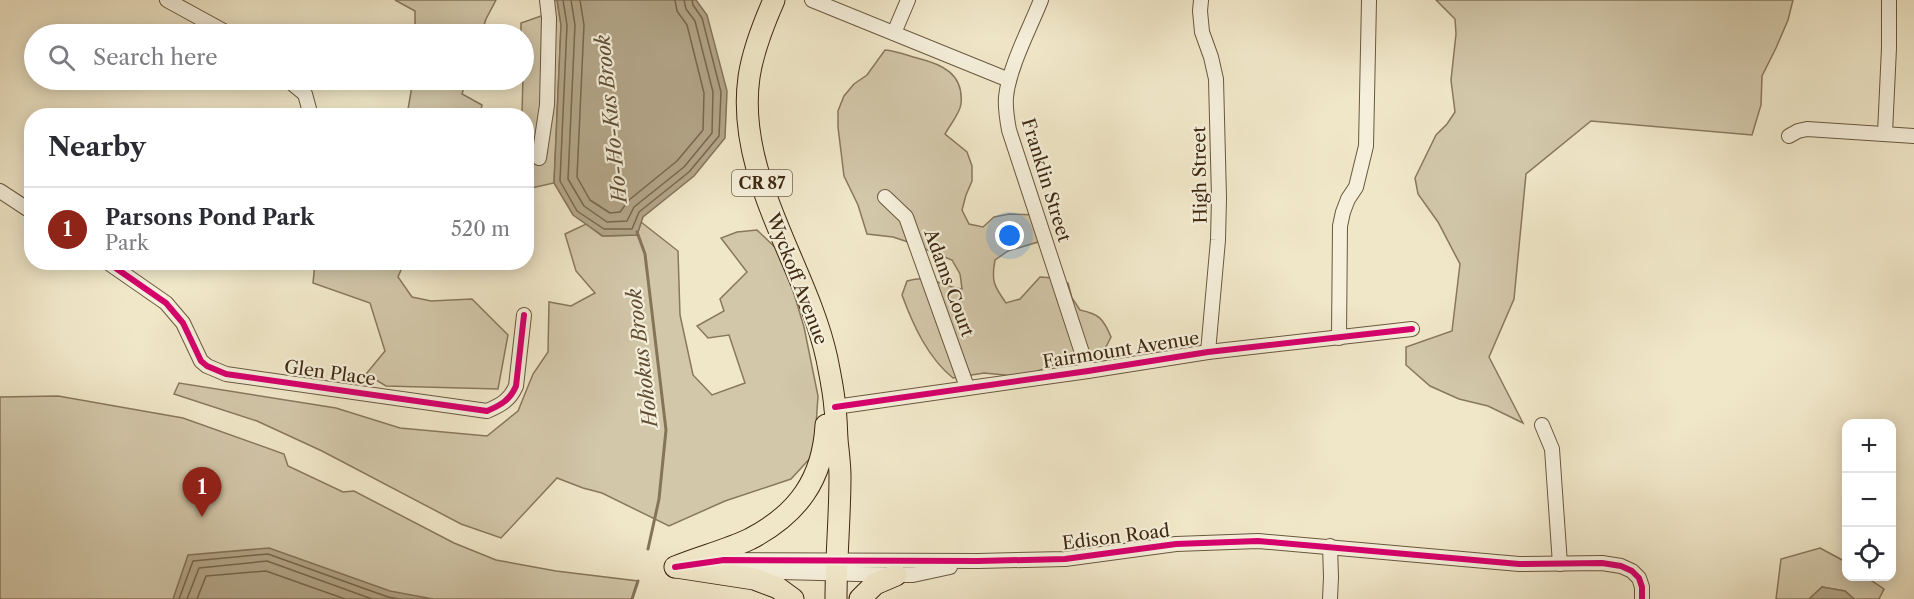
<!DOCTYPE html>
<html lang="en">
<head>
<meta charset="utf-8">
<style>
  :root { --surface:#fff; --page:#f7f7f7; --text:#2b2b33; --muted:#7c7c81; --line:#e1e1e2; --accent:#8f2418 }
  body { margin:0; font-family:"Libre Caslon Text",serif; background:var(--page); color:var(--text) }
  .controls { position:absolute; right:18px; bottom:18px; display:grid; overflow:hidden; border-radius:12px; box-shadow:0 3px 15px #0003 }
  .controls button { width:54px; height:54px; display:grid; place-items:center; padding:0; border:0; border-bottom:2px solid var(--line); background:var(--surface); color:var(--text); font:30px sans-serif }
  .you { position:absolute; left:1010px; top:236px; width:21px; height:21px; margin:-15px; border:4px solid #fff; border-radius:50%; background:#1a73e8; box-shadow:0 0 0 9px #1a73e833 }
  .badge { display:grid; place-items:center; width:39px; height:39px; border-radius:50%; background:var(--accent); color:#fff; font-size:20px; font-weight:700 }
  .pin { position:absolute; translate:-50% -50px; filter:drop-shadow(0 2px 3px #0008) }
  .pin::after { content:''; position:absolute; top:32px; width:21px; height:18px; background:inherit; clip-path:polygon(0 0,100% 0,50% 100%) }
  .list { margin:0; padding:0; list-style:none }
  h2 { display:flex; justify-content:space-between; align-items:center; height:78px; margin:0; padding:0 24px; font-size:26px }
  h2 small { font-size:20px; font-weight:400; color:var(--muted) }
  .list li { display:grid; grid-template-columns:39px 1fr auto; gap:18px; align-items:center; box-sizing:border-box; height:84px; padding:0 24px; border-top:2px solid var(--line) }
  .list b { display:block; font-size:22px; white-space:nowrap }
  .list p { margin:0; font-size:20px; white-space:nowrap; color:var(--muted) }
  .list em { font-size:20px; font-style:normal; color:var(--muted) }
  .icon { flex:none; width:33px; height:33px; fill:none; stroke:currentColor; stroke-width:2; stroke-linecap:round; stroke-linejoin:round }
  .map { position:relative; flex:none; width:1914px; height:599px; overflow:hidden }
  .search { position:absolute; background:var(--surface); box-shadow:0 3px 15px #0003; left:24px; top:24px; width:510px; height:66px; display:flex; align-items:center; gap:15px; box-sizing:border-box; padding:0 21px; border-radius:33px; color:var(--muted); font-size:22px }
  .panel { position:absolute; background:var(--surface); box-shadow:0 3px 15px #0003; left:24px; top:108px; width:510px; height:162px; border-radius:24px }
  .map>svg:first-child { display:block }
  .green { fill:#d2c7a9; stroke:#88785c; stroke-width:1.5 }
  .water { fill:#b3a689; stroke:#847459; stroke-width:1.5 }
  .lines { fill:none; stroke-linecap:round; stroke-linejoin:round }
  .shore { stroke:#78674c; stroke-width:1.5 }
  .stream { stroke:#847459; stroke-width:3 }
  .street-casing { stroke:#6a583e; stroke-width:16 }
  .primary-casing { stroke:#3d2810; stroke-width:23 }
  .street { stroke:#f5efdb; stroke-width:14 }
  .primary { stroke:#f0e7c8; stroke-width:21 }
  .cycleway-casing { stroke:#f5efdb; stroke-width:10 }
  .cycleway { stroke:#d6006c; stroke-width:6 }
  .labels { text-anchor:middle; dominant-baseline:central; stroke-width:4.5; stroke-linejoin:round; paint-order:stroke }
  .shield { fill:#f5efdb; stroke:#74644d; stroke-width:1.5 }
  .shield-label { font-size:16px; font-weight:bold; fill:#3d2810 }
  .street-label { font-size:18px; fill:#3d2810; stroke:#f5efdb }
  .water-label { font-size:20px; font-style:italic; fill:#604e34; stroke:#f5efdb }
</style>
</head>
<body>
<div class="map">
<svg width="1914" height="599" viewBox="0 0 1914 599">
  <rect width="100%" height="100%" fill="#f0e7c8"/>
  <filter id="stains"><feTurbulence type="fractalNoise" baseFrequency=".00333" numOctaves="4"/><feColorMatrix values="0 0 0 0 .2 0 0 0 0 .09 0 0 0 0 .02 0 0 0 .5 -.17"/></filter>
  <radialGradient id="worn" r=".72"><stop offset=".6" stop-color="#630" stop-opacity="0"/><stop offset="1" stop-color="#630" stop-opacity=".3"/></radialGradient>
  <!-- green -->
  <g class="green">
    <polygon points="395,0 496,0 486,19 481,34 415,34 415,11"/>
    <polygon points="540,0 557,0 561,25 554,183 527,189 526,116 522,115 524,34 521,34 521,23 544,15"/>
    <polygon points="1436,0 1793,0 1788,20 1776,48 1762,76 1761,105 1752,135 1591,121 1526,174 1514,299 1489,357 1523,423 1488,406 1459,399 1430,386 1406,365 1406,347 1452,331 1460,264 1438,222 1418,194 1415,178 1436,135 1447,124 1455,112 1451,80 1456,34 1455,19"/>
    <path d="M885,50c12,1 21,5 32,8 24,6 47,15 44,46 -1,9 -11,21 -16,30l22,18 5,14v15l-6,14 -4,15 7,14 14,3 11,-10 15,-3 29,1 8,13 -8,14 -30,9 -13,9c-4,21 -1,26 11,43l14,-4 20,-22 14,1 14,5 4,15 8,12c19,4 23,8 31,27l-7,14 -30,6 -44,17 -15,2 -31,-3 -31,5c-25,-20 -40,-53 -51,-83l5,-14c27,-7 31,5 55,8l-2,-15 -8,-14 -44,-18 -15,-5 -26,-3 -9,-29 -14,-29 -6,-49v-16l6,-15 10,-12 13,-9z"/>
    <polygon points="413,80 466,80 462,94 482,105 480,115 407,115"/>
    <polygon points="641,222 678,251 680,315 693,375 712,395 745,383 729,335 708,338 697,326 724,311 720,299 747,272 721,238 737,232 757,230 782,254 804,327 818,396 814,454 791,479 725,501 669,526 602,493 583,488 557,478 501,538 461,524 322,451 257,421 174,394 179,383 336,408 400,428 487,436 518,411 533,374 548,352 549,302 571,306 595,293 576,271 565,234 586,224 602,236 637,235"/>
    <polygon points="315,263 404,263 398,277 412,297 431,301 472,299 508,335 498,389 386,386 366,374 385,351 370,303 313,283"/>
    <polygon points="58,396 183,418 284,454 288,466 343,492 354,491 454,543 496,560 556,571 638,581 632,599 0,599 0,397"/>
    <polygon points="1820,548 1846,562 1846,576 1866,577 1884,589 1879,599 1854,599 1845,591 1822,587 1809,599 1776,599 1781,559"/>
  </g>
  <!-- water -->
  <g class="water">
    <polygon points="557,0 696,0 707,15 727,91 725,138 694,176 643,217 637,235 603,236 573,215 554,183 561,25"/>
    <polygon points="269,548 390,591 433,599 173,599 188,555"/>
    <polygon points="1822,587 1845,591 1854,599 1809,599"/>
  </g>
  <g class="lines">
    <!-- shore -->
    <g class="shore">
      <polyline points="563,0 567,25 560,181 577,211 604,229 632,229 639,212 689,172 719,136 721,92 702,18 693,5 692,0"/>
      <polyline points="571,0 575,25 568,179 584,206 607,222 627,221 634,207 684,167 712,133 713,92 695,21 686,9 684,0"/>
      <polyline points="580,0 584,25 577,177 590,200 610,213 620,212 629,200 677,161 703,130 704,93 687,25 677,11 675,0"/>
      <polyline points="179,599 193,561 268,554 388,597 399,599"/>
      <polyline points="187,599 199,568 267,561 372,599"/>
      <polyline points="197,599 206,576 266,571 345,599"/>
    </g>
    <!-- stream -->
    <g class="stream">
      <polyline points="637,232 645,254 666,430 659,499 648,549"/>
      <polyline points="632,599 638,581"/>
    </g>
    <defs>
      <g id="street">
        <polyline points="167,0 229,34"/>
        <polyline points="812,0 1009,80"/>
        <path d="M1041,0c-11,28 -32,67 -35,97 -1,11 1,22 3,33l79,241"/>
        <polyline points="1201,0 1200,11 1202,32 1211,57 1216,79 1219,198 1218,240 1208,352"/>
        <polyline points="894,33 908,0"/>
        <polyline points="288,80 305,94 311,116"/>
        <polyline points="1885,133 1889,48 1889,0"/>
        <polyline points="1789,136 1798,131 1807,129 1914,136"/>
        <polyline points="539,158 547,105 549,18 547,0"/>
        <polyline points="0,191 32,212"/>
        <polyline points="885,197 906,217 967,387"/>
        <path d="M107,262l59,41 17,20 18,38 6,5 19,8 261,37c14,-6 23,-11 29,-25l8,-71"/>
        <polyline points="1339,338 1340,226 1343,212 1348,199 1356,187 1366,146 1369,0"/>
        <polyline points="835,407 1088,371 1208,352 1412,329"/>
        <polyline points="1542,425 1552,449 1560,564"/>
        <polyline points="1330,546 1331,577 1330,599"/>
        <polyline points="709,562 724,560 978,561 1065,559 1176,544 1258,541 1519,564 1602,563 1621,566 1632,571 1639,578 1642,587 1642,599"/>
        <polyline points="748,571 896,575 913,575 950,567"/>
      </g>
      <g id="primary">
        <path d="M774,0c-11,25 -21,50 -25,77 -14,100 58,189 78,282 3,16 7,33 8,50 2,13 1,27 3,40 1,10 2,18 2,27 0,41 -4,82 -4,123"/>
        <path d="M675,567c24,-10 52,-17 75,-28 48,-25 73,-60 76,-114"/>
        <polyline points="676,567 754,579 778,588 793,599"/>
        <polyline points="860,599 875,584 896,575"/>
      </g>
    </defs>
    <!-- street casing -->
    <use href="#street" class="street-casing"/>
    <!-- primary casing -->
    <use href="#primary" class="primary-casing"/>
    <!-- street -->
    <use href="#street" class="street"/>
    <!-- primary -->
    <use href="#primary" class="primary"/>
    <defs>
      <g id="cycleway">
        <path d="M107,262l59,41 17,20 18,38 6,5 19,8 261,37c14,-6 23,-11 29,-25l8,-71"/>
        <polyline points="835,407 1088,371 1208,352 1412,329"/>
        <polyline points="675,567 724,560 978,561 1065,559 1176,544 1258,541 1519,564 1602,563 1621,566 1632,571 1639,578 1642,587 1642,599"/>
      </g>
    </defs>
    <!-- cycleway casing -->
    <use href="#cycleway" class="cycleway-casing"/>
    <!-- cycleway -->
    <use href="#cycleway" class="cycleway"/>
  </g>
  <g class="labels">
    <!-- shield labels -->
    <rect class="shield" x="732" y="170" width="60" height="26" rx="4.5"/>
    <g class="shield-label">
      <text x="762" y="183">CR 87</text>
    </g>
    <!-- street labels -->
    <g class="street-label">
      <text transform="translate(1200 175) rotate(-91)">High Street</text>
      <text transform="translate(1046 180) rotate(73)">Franklin Street</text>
      <text transform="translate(797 279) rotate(69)">Wyckoff Avenue</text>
      <text transform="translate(949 283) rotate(70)">Adams Court</text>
      <text transform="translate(1121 350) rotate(-9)">Fairmount Avenue</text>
      <text transform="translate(330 373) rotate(8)">Glen Place</text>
      <text transform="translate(1116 537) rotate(-7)">Edison Road</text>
    </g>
    <!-- water labels -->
    <g class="water-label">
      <text transform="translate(611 119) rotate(-96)">Ho-Ho-Kus Brook</text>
      <text transform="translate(642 358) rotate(-97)">Hohokus Brook</text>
    </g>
  </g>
  <rect width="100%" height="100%" filter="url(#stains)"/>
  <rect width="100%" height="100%" fill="url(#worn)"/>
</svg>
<div class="controls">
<button>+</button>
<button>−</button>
<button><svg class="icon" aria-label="locate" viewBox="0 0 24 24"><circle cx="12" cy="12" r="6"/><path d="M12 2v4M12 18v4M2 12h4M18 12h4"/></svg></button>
</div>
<div class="you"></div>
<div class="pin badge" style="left:202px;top:517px">1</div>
<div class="search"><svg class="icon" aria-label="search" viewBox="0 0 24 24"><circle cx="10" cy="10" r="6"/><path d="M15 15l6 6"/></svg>Search here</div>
<section class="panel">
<h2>Nearby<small></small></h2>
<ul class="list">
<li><span class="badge">1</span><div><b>Parsons Pond Park</b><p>Park</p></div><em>520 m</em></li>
</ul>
</section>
</div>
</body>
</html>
